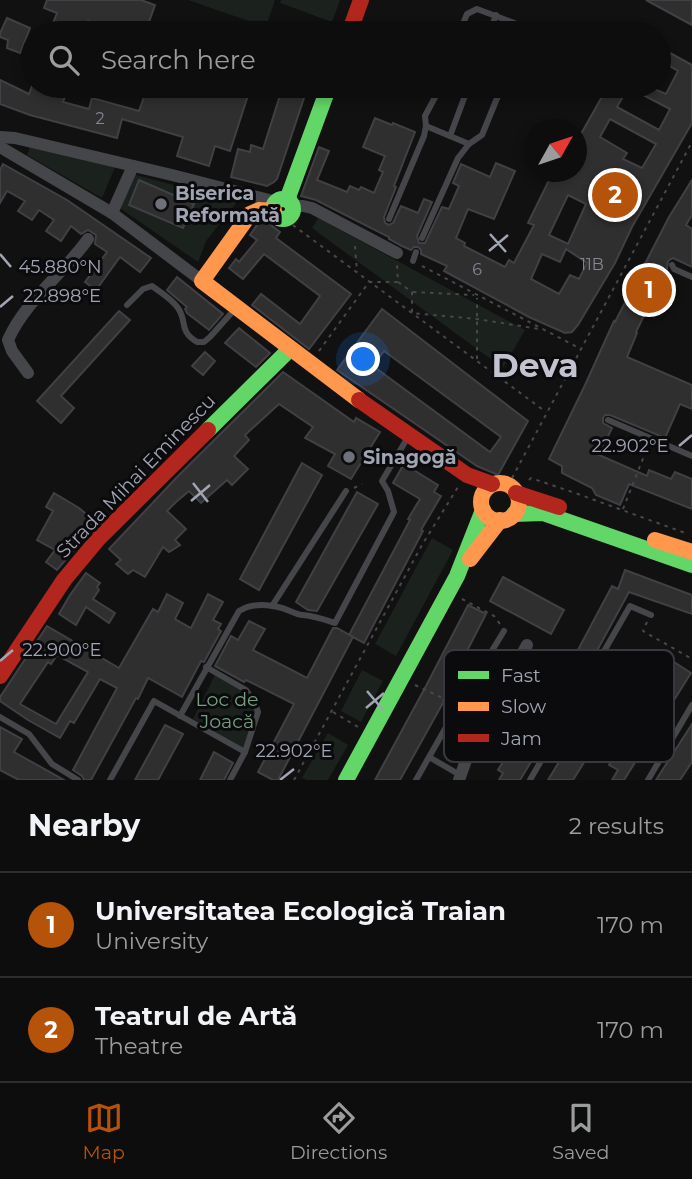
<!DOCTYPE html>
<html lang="en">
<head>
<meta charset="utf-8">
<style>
  :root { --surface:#0d0d0d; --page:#1b1b1b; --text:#f1f3f6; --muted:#9a9c9d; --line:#2d2d2e; --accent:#b45309 }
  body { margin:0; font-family:Montserrat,sans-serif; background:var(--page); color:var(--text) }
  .compass { position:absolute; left:524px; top:119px; width:63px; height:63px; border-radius:50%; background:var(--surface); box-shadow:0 4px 10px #0003; rotate:50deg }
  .you { position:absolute; left:364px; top:360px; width:24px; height:24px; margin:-18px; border:5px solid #fff; border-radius:50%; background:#1a73e8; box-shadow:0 0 0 10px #1a73e833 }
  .badge { display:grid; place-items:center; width:46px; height:46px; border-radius:50%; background:var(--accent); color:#fff; font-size:23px; font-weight:700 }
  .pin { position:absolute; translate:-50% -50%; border:4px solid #fff; box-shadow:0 2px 7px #0006 }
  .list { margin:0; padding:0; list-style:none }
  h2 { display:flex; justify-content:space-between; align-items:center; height:91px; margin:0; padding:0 28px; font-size:30px }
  h2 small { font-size:23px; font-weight:400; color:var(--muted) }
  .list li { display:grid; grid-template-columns:46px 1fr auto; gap:21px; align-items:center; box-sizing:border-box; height:105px; padding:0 28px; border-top:2px solid var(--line) }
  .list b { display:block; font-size:26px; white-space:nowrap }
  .list p { margin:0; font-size:23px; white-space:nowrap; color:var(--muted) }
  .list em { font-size:23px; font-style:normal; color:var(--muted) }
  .icon { flex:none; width:38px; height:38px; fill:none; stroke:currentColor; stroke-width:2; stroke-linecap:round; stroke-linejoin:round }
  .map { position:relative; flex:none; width:692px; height:780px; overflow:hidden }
  .search { position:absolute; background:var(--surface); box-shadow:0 4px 10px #0003; left:21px; right:21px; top:21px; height:77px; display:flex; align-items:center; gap:18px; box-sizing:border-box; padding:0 24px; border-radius:38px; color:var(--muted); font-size:26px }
  .sheet { height:301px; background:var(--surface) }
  nav { display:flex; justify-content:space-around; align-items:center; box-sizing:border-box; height:98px; border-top:2px solid var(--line); background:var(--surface); font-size:19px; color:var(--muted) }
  nav a { display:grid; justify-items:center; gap:4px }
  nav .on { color:var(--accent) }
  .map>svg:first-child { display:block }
  .green { fill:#1b211c }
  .building { fill:#2f2f30; stroke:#404045; stroke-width:2; fill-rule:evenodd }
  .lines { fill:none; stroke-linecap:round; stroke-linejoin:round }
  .path { stroke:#47474c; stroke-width:2; stroke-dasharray:3.5 5; stroke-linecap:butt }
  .lane { stroke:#45464a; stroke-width:6 }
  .street { stroke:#45464a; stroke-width:12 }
  .fast { stroke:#63d668; stroke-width:16 }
  .slow { stroke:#ff974d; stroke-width:16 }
  .jam { stroke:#b3261e; stroke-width:16 }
  .ticks { fill:none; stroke:#a1a4b3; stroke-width:2.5 }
  .poi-dot { fill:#6f717a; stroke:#0b0b0d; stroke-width:2.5 }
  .labels { text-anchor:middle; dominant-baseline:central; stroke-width:6; stroke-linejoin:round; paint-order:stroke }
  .number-label { font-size:16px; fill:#848792 }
  .poi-label { font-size:19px; font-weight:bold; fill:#a1a4b3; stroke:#0b0b0d; text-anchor:start }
  .street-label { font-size:19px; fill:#a1a4b3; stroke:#0b0b0d }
  .park-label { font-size:19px; fill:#779f7f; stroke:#0b0b0d }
  .town-label { font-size:33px; font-weight:bold; fill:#c2c3cf; stroke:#0b0b0d }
  .key { fill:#0b0b0d; stroke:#38393f; stroke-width:2 }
  .key-label { font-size:19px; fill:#a1a4b3 }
  .ticks-label { font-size:18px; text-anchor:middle; fill:#a1a4b3; stroke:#0b0b0d; stroke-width:6; stroke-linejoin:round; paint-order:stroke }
</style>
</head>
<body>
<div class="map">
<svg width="692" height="780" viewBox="0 0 692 780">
  <rect width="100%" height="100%" fill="#111"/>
  <!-- green -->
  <g class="green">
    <polygon points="188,0 275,0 266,27"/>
    <polygon points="281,0 340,0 332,22 280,3"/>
    <polygon points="30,147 115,167 102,198 27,155"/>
    <polygon points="129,173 237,202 206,241 198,262 114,204"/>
    <polygon points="318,218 525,330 503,368 312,228"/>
    <polygon points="432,538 453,550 396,656 375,644"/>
    <polygon points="362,670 383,681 361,722 341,711"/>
    <path d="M215,675c14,8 41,18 40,37 -1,10 -8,27 -11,38l-51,-31z"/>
    <polygon points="328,733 348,745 328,780 307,780 302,778"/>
  </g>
  <!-- building -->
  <g class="building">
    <polygon points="47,0 141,0 155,5 145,33 124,33 88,21 83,33 49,33 57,13 44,8"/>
    <polygon points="646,0 692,0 692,25"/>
    <polygon points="7,18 30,28 20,53 7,48 8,40 0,37 0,33"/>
    <polygon points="304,23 331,32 330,33 301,33"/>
    <path d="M659,47l33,18v58l-60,104 -17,36 -37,62 -6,7 -7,1 -36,-16 -85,-46 3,-5 -26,-12v-4l-3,-3h-4l-3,3 -9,-4 -13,-7v-2l-73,-37 -15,-4 18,-49 10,4 -12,29 30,12 3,-6 9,4 2,-3 13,6 9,-21 -4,-2 6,-14 -22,-9 12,-29 17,7 1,-2 22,9 -21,54 2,1 -12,30 1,6 4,2 4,-2 8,-17 17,7 6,-14 8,3 -15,34 2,7h6l17,-36 7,2 10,-23 -6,-3 8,-19 29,13 6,-14 19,8 -21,48 -26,-10 -12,29 9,5 -1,3 41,21 4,-7 5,3 20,-38 -6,-2 25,-51h24v-31l31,-55h6l11,7 -8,14 42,23 11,-21 -27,-14 4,-9 19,8 12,-23 -19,-11zM610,119l46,25 -14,24 -19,-9 4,-6 -27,-16zM568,195l18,9 -18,40 -19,-9zM566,249l21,14 -8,16 -9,-4 -11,19 -28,-15 11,-25 18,8z"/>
    <polygon points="0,80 29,94 32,86 69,86 63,102 89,109 92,98 139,111 148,86 186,86 201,90 203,86 212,86 229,91 231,86 251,86 230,151 215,146 209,166 177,156 183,137 122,119 117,138 30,115 0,104"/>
    <polygon points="283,86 308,86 277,179 274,182 267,186 231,177 238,149 250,152 251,145 263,149"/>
    <polygon points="3,164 67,200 151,258 140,272 120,257 96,290 85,282 107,252 95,244 96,235 88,230 81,234 71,226 61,241 46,231 54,220 39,210 32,220 18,211 25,201 7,191 0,203 0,170"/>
    <polygon points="139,180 194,204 183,228 129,205"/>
    <polygon points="692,180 692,215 686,225 692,229 692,267 673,258 668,261 667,269 661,282 668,285 662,298 654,295 636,332 637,333 627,357 692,385 692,409 680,404 665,438 610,415 605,415 603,418 603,423 612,428 599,455 647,476 649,470 671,479 675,472 692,479 692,509 629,484 620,505 596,495 592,488 562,473 562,466 549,459 585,385 614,321 615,322 669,217"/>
    <polygon points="259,222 267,222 280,232 276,238 351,294 309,349 252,305 261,294 300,324 320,296 264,254 243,279 229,268 236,259 239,262 257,240 250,235"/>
    <polygon points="177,277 223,314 209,330 187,313 185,309 187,307 167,290"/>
    <path d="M382,309l146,112 -30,54 -21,-9 -140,-96zM384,351l117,86 -11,15 -117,-86z"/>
    <polygon points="119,311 130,320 61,396 74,408 61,423 37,401"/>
    <polygon points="239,328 270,353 256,367 225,343"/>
    <polygon points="205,352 215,361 203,375 192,366"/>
    <polygon points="283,372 354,422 356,418 380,432 351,479 328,466 335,454 305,438 313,427 279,404 245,435 249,440 234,456 248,469 232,485 227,480 201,503 189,491 176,502 167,511 186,529 175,540 180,545 169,552 163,547 145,577 133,570 128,574 116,564 121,560 109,549 178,476"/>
    <polygon points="302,463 322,475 259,590 240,579"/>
    <polygon points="404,464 438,485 434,492 441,496 421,530 423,531 364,643 349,635 410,520 408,519 420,499 393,483"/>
    <polygon points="357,492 378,504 317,611 308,610 296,602"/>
    <polygon points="54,493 79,508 97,523 57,570 46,562 55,550 37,540 53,511 46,507"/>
    <polygon points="625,570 692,595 692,614 629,592 587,669 572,661 612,586 618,589"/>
    <polygon points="86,573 100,583 97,587 99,590 93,599 115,613 109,623 86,607 76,625 59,614 70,595"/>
    <polygon points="503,577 564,610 551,634 490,601"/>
    <path d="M167,594l16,9 -8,16 16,9 17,-34 15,8 -10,18 8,4 -3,5 3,2 -17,31 -3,-1 -19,36 -34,-19 -10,21 -2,-1 -45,82h-7l-2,-4 -9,-6 44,-82 -17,-9 -26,44 -4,-2 -10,17 -32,-18 -28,-19v-4l47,-71 72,42 34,-59 5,3zM57,655l31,17 -32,52 -36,-20 28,-42 3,2z"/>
    <polygon points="468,605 486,614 452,680 453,680 443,700 444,701 400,780 375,780 426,686"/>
    <polygon points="249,621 265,629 253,650 307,678 333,628 337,628 353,637 278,780 273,780 258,772 294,704 246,680 244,682 215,666 231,636 238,640"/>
    <polygon points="674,662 691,673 624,780 612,780 618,770 609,765"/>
    <polygon points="607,683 626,695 573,780 548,780"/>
    <polygon points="540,702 560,714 520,780 499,780 503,773 498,770"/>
    <polygon points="692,724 692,762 680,780 656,780"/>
    <polygon points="165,725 183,734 158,780 135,780"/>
    <polygon points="0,727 22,739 14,752 64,780 19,780 0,770"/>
    <polygon points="214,752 233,763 224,780 200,780"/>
  </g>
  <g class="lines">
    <!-- path -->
    <g class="path">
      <polyline points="286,220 546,412"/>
      <polyline points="355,246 357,272"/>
      <polyline points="422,266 581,349"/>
      <polyline points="398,282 412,292 412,313 477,319 539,329"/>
      <polyline points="413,292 474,295"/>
      <polyline points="319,351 369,282 398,282 397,264"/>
      <polyline points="477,359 477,298"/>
      <polyline points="512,478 692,142"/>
      <polyline points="529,480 531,478 578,494 688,534"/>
      <polyline points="354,488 362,484"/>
      <polyline points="623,509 648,446"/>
      <polyline points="462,599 494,616 500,624"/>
      <polyline points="647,622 643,631 692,659"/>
      <polyline points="415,685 451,702"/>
      <polyline points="333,712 358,727"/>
      <polyline points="294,780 422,545 458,487"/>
    </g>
    <!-- lane -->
    <g class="lane">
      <polyline points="459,33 467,14 477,9 517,24 522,33"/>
      <polyline points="489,33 496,15"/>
      <polyline points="455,86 460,88 470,86"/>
      <polyline points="489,86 500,91"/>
      <polyline points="426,126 469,144"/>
      <polyline points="450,136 466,93 465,88"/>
      <polyline points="389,219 424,136 426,126 425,116 441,86"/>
      <polyline points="422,238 458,158 469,144 482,135 502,86"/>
      <polyline points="413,261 416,252"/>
      <polyline points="672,265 674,269 692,277"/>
      <path d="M127,305l16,-16 9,-3c8,6 20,13 26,22 10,15 0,22 19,34h7l6,-5 25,-28"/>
      <polyline points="608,420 692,456"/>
      <polyline points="272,606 346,491"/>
      <polyline points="206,667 246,690 255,703 258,712 245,752 230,780"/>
      <path d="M180,716l59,-105c13,-8 29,-7 43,-3 7,2 14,7 21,7 12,1 20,4 32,8l59,-111 -6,-21 -6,-10 26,-44"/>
      <polyline points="0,717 29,734 52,764 78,780"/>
      <polyline points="429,757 460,775"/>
      <polyline points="110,780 154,701 245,752"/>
      <polyline points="416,780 458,706 504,631"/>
      <polyline points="530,780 630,606 651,615"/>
      <polyline points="648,780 692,705"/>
    </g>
    <!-- street -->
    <g class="street">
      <polyline points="0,137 15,138 172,175 277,202"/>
      <polyline points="0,147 112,213 202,281"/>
      <polyline points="292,206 303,206 312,208 397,253"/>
      <polyline points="112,213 133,166"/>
      <path d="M28,373l-16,-22 -4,-11c18,-40 55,-66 80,-101"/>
      <polyline points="459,780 470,749 527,645"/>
    </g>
    <!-- fast -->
    <g class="fast">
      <circle cx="283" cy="209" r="10"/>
      <polyline points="287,200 329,86"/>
      <polyline points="208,430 290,349"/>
      <polyline points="514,514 543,513 692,565"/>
      <polyline points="346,780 457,576 483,510"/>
    </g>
    <!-- slow -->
    <g class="slow">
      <polyline points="274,211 259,210 250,214 202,281 359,400"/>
      <circle cx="500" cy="502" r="19"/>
      <polyline points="655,540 692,552"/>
      <polyline points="470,559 500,520"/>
    </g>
    <!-- jam -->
    <g class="jam">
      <polyline points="349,33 361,0"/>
      <polyline points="359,400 467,475 492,484"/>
      <polyline points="516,493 559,507"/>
      <polyline points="0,676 64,580 99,538 208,430"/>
    </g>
  </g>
  <!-- ticks -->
  <path class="ticks" d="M490,234l16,18M489,251l19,-16M0,254l11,13M0,307l13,-11M679,446l13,-11M193,483l15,19M191,501l19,-16M0,661l13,-11M367,691l16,19M366,708l18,-15M280,780l14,-11"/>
  <!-- markers -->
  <g class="poi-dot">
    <circle cx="161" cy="204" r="7"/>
    <circle cx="349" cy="457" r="7"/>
  </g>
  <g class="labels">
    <!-- number labels -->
    <g class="number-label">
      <text x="100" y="118">2</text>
      <text x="592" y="264">11B</text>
      <text x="477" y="269">6</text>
    </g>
    <!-- poi labels -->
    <g class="poi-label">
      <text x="175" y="193">Biserica<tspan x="175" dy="22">Reformată</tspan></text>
      <text x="363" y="457">Sinagogă</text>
    </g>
    <!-- street labels -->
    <g class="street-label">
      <text transform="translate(136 476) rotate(-46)">Strada Mihai Eminescu</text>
    </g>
    <!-- park labels -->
    <g class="park-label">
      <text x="227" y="699">Loc de<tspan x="227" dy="22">Joacă</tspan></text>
    </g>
    <!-- town labels -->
    <g class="town-label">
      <text x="535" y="365">Deva</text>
    </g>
  </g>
  <!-- legend -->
  <rect x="444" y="650" width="230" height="112" rx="10" class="key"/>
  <rect x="458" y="671" width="31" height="8" fill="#63d668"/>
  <rect x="458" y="702" width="31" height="9" fill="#ff974d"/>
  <rect x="458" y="734" width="31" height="8" fill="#b3261e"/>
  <g class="key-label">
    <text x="501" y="682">Fast</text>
    <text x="501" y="713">Slow</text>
    <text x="501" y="745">Jam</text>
  </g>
  <g class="ticks-label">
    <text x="60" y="273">45.880°N</text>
    <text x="62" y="302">22.898°E</text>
    <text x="630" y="452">22.902°E</text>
    <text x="62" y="656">22.900°E</text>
    <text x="294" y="757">22.902°E</text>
  </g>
</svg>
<svg class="compass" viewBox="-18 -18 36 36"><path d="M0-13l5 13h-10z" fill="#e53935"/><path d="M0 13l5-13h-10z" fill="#9a9c9d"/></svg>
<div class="you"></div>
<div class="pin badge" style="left:649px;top:290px">1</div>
<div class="pin badge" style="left:615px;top:195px">2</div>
<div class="search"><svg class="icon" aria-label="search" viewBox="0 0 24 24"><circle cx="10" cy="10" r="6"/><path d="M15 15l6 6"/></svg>Search here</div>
</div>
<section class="sheet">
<h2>Nearby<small>2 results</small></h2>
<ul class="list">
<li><span class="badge">1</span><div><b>Universitatea Ecologică Traian</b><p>University</p></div><em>170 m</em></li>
<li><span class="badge">2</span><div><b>Teatrul de Artă</b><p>Theatre</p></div><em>170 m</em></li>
</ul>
</section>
<nav>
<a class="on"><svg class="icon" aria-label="map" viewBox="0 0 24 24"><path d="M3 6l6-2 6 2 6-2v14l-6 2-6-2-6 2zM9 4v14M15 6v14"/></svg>Map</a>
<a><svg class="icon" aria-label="directions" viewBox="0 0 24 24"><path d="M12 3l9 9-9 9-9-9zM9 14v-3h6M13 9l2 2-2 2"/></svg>Directions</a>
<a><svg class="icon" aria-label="saved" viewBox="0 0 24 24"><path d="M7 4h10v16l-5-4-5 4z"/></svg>Saved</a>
</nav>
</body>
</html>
